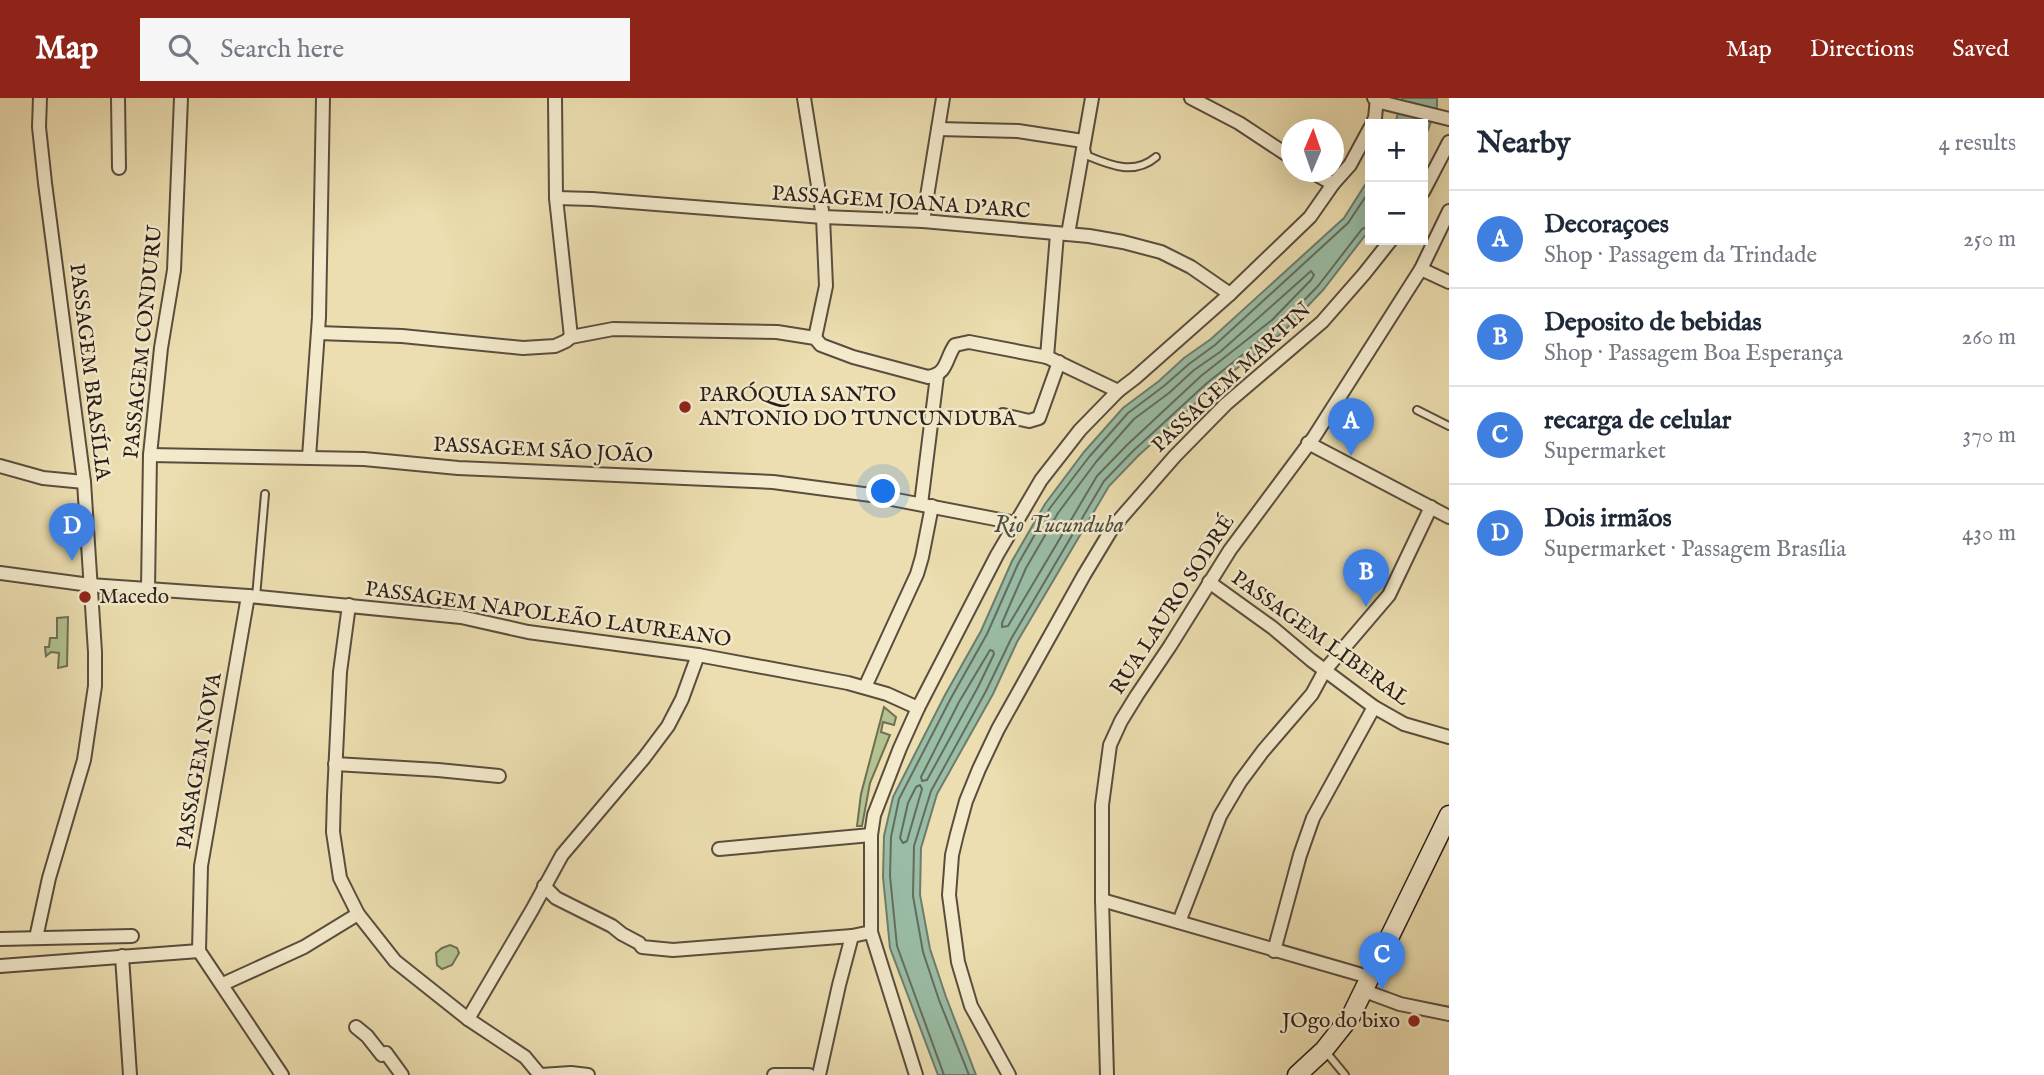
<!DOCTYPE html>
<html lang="en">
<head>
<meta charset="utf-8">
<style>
  :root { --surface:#fff; --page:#f6f6f7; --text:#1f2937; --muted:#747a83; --line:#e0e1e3; --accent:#8f2418 }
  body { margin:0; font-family:"IM FELL English",serif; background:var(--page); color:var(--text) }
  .controls { position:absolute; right:21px; top:21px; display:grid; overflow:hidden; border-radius:0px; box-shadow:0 7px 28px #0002 }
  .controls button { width:63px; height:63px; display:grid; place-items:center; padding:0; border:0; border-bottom:2px solid var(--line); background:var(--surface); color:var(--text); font:35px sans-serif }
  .compass { position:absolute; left:1281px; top:21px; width:63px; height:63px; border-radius:50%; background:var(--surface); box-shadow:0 7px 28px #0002; rotate:2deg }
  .you { position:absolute; left:884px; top:394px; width:24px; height:24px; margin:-18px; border:5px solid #fff; border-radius:50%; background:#1a73e8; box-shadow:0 0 0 10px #1a73e833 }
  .badge { display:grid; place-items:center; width:46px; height:46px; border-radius:50%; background:var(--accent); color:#fff; font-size:23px; font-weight:700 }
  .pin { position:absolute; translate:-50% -58px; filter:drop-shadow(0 2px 4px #0008) }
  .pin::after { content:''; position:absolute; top:37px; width:24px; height:21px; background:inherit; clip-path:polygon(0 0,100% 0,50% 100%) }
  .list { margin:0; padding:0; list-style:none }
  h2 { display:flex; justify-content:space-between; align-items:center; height:91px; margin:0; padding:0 28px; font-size:30px }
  h2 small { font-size:23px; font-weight:400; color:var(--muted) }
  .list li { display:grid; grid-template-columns:46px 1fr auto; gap:21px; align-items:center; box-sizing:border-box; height:98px; padding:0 28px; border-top:2px solid var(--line) }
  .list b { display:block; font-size:26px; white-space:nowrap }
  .list p { margin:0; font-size:23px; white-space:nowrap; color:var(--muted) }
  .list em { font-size:23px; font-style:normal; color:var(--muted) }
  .icon { flex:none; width:38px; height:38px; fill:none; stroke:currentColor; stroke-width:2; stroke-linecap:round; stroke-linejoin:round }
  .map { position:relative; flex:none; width:1449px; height:977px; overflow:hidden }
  header { display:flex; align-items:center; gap:42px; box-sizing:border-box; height:98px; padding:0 35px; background:var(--accent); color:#fff }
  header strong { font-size:33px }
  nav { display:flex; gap:38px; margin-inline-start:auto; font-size:24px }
  .search { width:490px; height:63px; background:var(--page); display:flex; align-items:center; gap:18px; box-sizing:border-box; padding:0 24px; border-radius:0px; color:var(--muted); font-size:26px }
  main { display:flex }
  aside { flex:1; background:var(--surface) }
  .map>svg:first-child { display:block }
  .green { fill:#b2c290; stroke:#6e7054; stroke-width:2 }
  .water { fill:#9abda6; stroke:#6d7d6d; stroke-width:2 }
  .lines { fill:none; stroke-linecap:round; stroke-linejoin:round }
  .shore { stroke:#626d5f; stroke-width:2 }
  .lane-casing { stroke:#5a4d3e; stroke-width:10 }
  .street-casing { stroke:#5a4d3e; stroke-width:16 }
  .secondary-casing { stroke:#2a1d18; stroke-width:21 }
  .lane { stroke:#f3eacc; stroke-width:6 }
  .street { stroke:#f3eacc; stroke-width:12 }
  .secondary { stroke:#f3eacc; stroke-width:18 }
  .poi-dot { fill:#8f2418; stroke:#f3eacc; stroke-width:2.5 }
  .labels { text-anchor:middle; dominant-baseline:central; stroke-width:5; stroke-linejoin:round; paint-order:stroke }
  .street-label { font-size:21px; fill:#2a1d18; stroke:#f3eacc }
  .poi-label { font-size:21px; fill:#2a1d18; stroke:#f3eacc; text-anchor:start }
  .water-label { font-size:23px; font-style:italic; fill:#4c4d43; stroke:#f3eacc }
</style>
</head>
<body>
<header>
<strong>Map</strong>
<div class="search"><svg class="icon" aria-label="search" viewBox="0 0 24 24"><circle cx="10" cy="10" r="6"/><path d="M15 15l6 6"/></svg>Search here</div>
<nav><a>Map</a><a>Directions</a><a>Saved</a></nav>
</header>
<main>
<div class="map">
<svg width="1449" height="977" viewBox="0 0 1449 977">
  <rect width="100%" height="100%" fill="#ecdeb0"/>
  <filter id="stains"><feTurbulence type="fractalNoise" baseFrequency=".00286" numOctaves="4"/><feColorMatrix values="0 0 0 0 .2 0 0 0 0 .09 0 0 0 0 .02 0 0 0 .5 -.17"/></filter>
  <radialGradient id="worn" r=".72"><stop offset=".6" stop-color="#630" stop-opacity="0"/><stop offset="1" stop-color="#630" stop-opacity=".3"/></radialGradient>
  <!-- green -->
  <g class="green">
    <polygon points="68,519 67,568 58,570 59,555 51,554 46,558 45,549 49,549 50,540 57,540 57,520"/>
    <polygon points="884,609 896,619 894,627 883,624 881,634 890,637 870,685 862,728 857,728 861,696"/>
    <polygon points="450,847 457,850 459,855 452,867 442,871 437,867 436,855 442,850"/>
  </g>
  <!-- water -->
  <g class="water">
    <polygon points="1402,0 1437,0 1437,8 1423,45 1423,26 1395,26"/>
    <polygon points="1370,79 1370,131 1323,192 1283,234 1212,290 1138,358 1109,388 1017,544 993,596 937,696 921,750 920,797 930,851 946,899 976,977 938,977 890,850 883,779 884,738 893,699 945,597 981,533 1012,463 1045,406 1084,354 1123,310 1159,283 1184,260 1211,241 1344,120"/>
  </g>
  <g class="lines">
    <!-- shore -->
    <g class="shore">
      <polygon points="1311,173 1314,177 1311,182 1272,222 1201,278 1127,347 1097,378 1008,528 1002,529 1002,525 1026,470 1058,415 1096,364 1134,321 1169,295 1194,272 1220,254"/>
      <polygon points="990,552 993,553 994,556 978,589 927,682 922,683 921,679 959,604"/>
      <polygon points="920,687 922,691 907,743 903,745 900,740 908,705 916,689"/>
      <polyline points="944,977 897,848 890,778 891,739 899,701 951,600 987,536 1018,466 1050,410 1089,359 1128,315 1164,288 1189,266 1215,247 1348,125 1370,92"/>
      <polyline points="969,977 939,902 923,854 913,798 914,748 931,693 986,593 1011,541 1104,383 1133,353 1207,285 1279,228 1318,188 1362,131 1370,128"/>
    </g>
    <defs>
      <g id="lane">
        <path d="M1086,51l2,7c24,10 47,19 68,1"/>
        <polyline points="1417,312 1449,328"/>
        <polyline points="256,499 265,396"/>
        <polyline points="1326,954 1345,977"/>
      </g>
      <g id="street">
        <polyline points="118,0 119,70"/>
        <polyline points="555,0 556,100 571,239"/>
        <polyline points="804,0 823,119 826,188 815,240"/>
        <polyline points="1191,0 1239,25 1292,60"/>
        <polyline points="1374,0 1384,5 1449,21"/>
        <polyline points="1372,26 1375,20 1377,0"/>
        <polyline points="938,31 1018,33 1083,43"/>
        <polyline points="1312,74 1333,86"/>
        <polyline points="1423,94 1449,44"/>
        <polyline points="556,100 592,101 823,119 923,123 1089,138 1123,144 1161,154 1191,169 1230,196"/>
        <polyline points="923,123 943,0"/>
        <polyline points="1068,136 1092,0"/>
        <polyline points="1421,171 1449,184"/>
        <path d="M318,235l84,3 121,12 32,-2 11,-5 5,-4 42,-8 164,3 38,6 6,7 32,12 75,20c20,-3 17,-18 27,-32l14,-3 78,15 71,34"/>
        <polyline points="1047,259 1057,136"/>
        <polyline points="1003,317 1029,323 1039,320 1059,264"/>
        <polyline points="1308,345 1449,419"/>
        <polyline points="150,357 364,361 458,370 773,384 871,397 1016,425"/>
        <polyline points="309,359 319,219 323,0"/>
        <polyline points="0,368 43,380 84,384"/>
        <polyline points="921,406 937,278"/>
        <polyline points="0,475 90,487 248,498 461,519 528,534 698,557 848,585 887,596 918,610"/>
        <polyline points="1209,484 1273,530 1311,562 1374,609 1404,626 1449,639"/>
        <polyline points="148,491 150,357 161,250 174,172 181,0"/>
        <polyline points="248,498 201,768 199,853 282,977"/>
        <polyline points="349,507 340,574 334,698 333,734 340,780 358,816 395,863 468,921 525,959 540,977"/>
        <polyline points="865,589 917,476 922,459 932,408"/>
        <polyline points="335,666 438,672 499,678"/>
        <polyline points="719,751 871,737"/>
        <polyline points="544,788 556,800 612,828 622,836 639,845 642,849 673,852 852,838"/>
        <polyline points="1102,802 1369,879"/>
        <polyline points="1179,824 1220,718 1240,684 1263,653 1312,596 1325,572 1389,497 1431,409"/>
        <polyline points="871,834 916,977"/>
        <polyline points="36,840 49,780 84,662 95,588 95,554 84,384 45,85 39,29 40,0"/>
        <polyline points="0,841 132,838"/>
        <polyline points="1274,853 1300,757 1313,720 1374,609"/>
        <polyline points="122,858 130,977"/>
        <polyline points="0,868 199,853"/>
        <polyline points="223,886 304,849 358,816"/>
        <polyline points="1362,892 1400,906 1449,916"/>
        <polyline points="468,921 532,812 562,757 644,660 668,628 682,601 698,557"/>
        <polyline points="356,929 367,938 382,957 386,955 402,977"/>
        <polyline points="541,977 571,975 588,977"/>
        <polyline points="774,977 809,977"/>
        <polyline points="819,977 839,887 852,838 871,834 871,737 874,717 900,650 918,610 997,457 1041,382 1080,332 1118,293 1135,280 1230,196 1310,119 1333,86 1350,67 1370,30"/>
        <polyline points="1009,977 971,908 958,864 949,797 952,757 957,736 966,703 979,671 998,631 1084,477 1113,429 1175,358 1226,306 1322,224 1364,176 1391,142"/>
        <polyline points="1107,977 1102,802 1102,707 1110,647 1121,623 1137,597 1170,548 1230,452 1314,339 1421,171 1449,113"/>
      </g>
      <polyline id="secondary" points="1297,977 1324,952 1351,918 1449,717"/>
    </defs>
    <!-- lane casing -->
    <use href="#lane" class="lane-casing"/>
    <!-- street casing -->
    <use href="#street" class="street-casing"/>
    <!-- secondary casing -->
    <use href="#secondary" class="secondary-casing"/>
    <!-- lane -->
    <use href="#lane" class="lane"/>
    <!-- street -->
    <use href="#street" class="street"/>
    <!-- secondary -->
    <use href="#secondary" class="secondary"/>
  </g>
  <!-- markers -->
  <g class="poi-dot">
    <circle cx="685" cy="309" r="7"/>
    <circle cx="85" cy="499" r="7"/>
    <circle cx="1414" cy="923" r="7"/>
  </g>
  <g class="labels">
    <!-- street labels -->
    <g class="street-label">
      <text transform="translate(901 105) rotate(4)">PASSAGEM JOANA D’ARC</text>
      <text transform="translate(144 244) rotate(-84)">PASSAGEM CONDURU</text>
      <text transform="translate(89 274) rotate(83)">PASSAGEM BRASÍLIA</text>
      <text transform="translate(1232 280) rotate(-43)">PASSAGEM MARTIN</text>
      <text transform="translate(543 353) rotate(3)">PASSAGEM SÃO JOÃO</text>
      <text transform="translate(1173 507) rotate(-57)">RUA LAURO SODRÉ</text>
      <text transform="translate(548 517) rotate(8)">PASSAGEM NAPOLEÃO LAUREANO</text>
      <text transform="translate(1320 541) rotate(36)">PASSAGEM LIBERAL</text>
      <text transform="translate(200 663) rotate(-80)">PASSAGEM NOVA</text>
    </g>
    <!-- poi labels -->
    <g class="poi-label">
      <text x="699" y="297">PARÓQUIA SANTO<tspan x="699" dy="24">ANTONIO DO TUNCUNDUBA</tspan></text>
      <text x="99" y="499">Macedo</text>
      <text x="1400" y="923" text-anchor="end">JOgo do bixo</text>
    </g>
    <!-- water labels -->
    <g class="water-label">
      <text x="1059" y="427">Rio Tucunduba</text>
    </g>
  </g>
  <rect width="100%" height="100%" filter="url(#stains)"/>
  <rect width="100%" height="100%" fill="url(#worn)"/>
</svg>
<div class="controls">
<button>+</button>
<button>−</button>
</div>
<svg class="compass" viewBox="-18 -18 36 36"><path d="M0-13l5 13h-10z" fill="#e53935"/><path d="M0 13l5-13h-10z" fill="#747a83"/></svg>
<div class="you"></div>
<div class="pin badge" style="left:1351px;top:358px;background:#3f7fe0">A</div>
<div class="pin badge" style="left:1366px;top:509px;background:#3f7fe0">B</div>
<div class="pin badge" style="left:1382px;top:892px;background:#3f7fe0">C</div>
<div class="pin badge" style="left:72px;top:463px;background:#3f7fe0">D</div>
</div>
<aside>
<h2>Nearby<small>4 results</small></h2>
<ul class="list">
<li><span class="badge" style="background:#3f7fe0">A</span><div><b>Decoraçoes</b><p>Shop · Passagem da Trindade</p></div><em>250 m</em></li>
<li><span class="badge" style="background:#3f7fe0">B</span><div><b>Deposito de bebidas</b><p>Shop · Passagem Boa Esperança</p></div><em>260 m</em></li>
<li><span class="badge" style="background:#3f7fe0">C</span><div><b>recarga de celular</b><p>Supermarket</p></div><em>370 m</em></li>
<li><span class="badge" style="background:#3f7fe0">D</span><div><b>Dois irmãos</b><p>Supermarket · Passagem Brasília</p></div><em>430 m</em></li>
</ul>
</aside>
</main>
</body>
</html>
